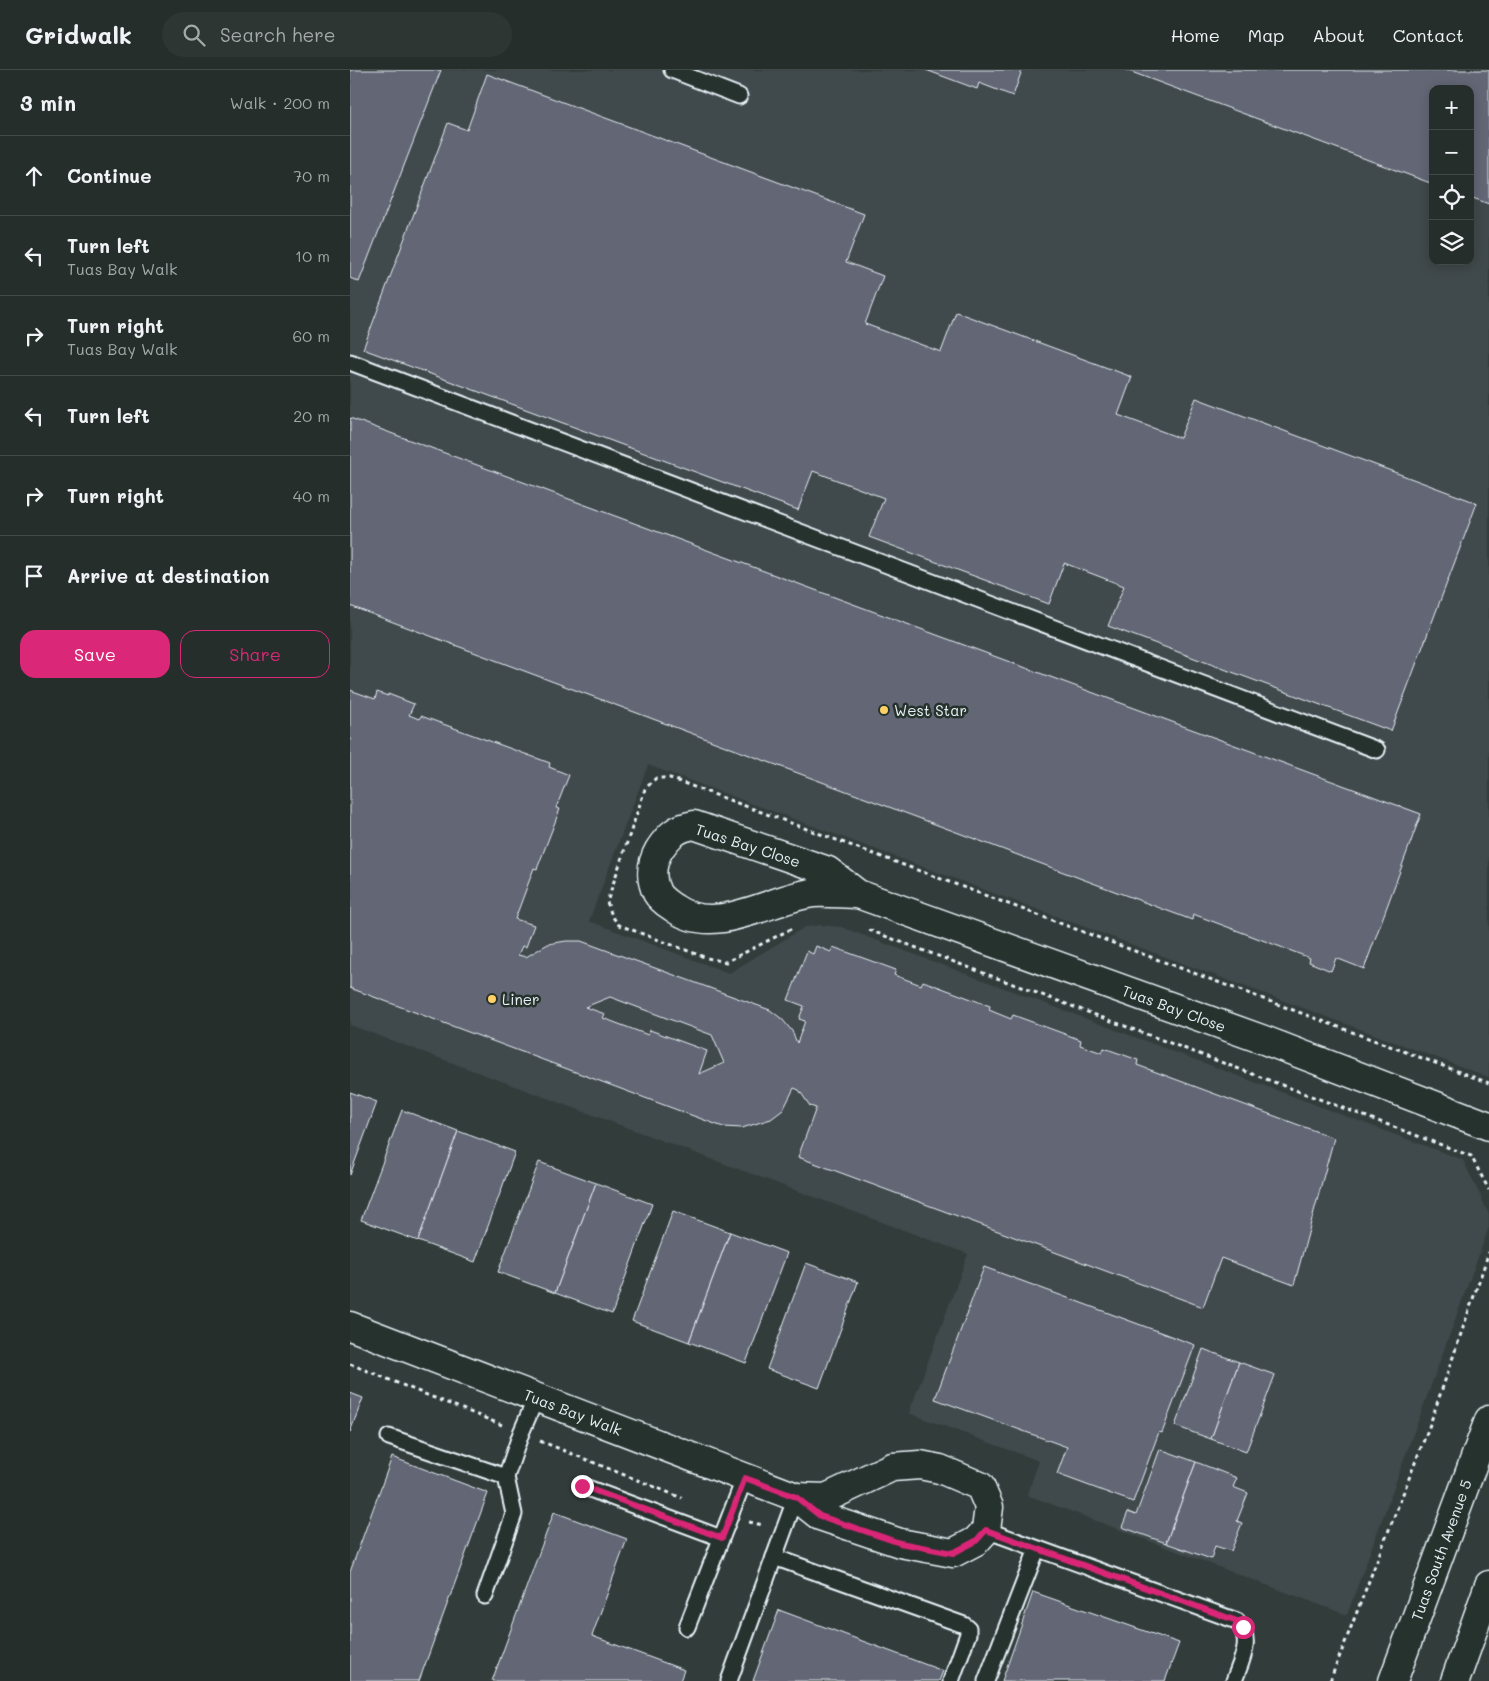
<!DOCTYPE html>
<html lang="en">
<head>
<meta charset="utf-8">
<style>
  :root { --surface:#262e2c; --page:#2e3634; --text:#f1f3f6; --muted:#a4a8a9; --line:#424a48; --accent:#db2777 }
  body { margin:0; font-family:Mali,sans-serif; background:var(--page); color:var(--text) }
  .controls { position:absolute; right:15px; top:15px; display:grid; overflow:hidden; border-radius:10px; box-shadow:0 2px 12px #0003 }
  .controls button { width:45px; height:45px; display:grid; place-items:center; padding:0; border:0; border-bottom:1px solid var(--line); background:var(--surface); color:var(--text); font:25px sans-serif }
  .stop { position:absolute; width:15px; height:15px; margin:-11px; border:4px solid #db2777; border-radius:50%; background:#fff }
  .stop.end { background:#db2777; border-color:#fff; box-shadow:0 1px 5px #0008 }
  .list { margin:0; padding:0; list-style:none }
  h2 { display:flex; justify-content:space-between; align-items:center; height:65px; margin:0; padding:0 20px; font-size:21px }
  h2 small { font-size:16px; font-weight:400; color:var(--muted) }
  .list li { display:grid; grid-template-columns:32px 1fr auto; gap:15px; align-items:center; box-sizing:border-box; height:80px; padding:0 20px; border-top:1px solid var(--line) }
  .list b { display:block; font-size:19px; white-space:nowrap }
  .list p { margin:0; font-size:16px; white-space:nowrap; color:var(--muted) }
  .list em { font-size:16px; font-style:normal; color:var(--muted) }
  .actions { display:flex; gap:10px; padding:15px 20px }
  .actions a { flex:1; padding:11px 0; border:1px solid var(--accent); border-radius:15px; text-align:center; font-size:18px; color:var(--accent) }
  .actions .main { background:var(--accent); color:#fff }
  .icon { flex:none; width:28px; height:28px; fill:none; stroke:currentColor; stroke-width:2; stroke-linecap:round; stroke-linejoin:round }
  .map { position:relative; flex:none; width:1139px; height:1611px; overflow:hidden }
  header { display:flex; align-items:center; gap:30px; box-sizing:border-box; height:70px; padding:0 25px; background:var(--surface); border-bottom:1px solid var(--line) }
  header strong { font-size:24px }
  nav { display:flex; gap:28px; margin-inline-start:auto; font-size:18px }
  .search { width:350px; height:45px; background:var(--page); display:flex; align-items:center; gap:12px; box-sizing:border-box; padding:0 18px; border-radius:28px; color:var(--muted); font-size:19px }
  main { display:flex }
  aside { flex:1; background:var(--surface) }
  .map>svg:first-child { display:block }
  .built { fill:#41494c; fill-rule:evenodd }
  .building { fill:#636674; stroke:#e8f1f8; fill-rule:evenodd }
  .lines { fill:none; stroke-linecap:round; stroke-linejoin:round }
  .lane-casing { stroke:#e8f1f8; stroke-width:19 }
  .street-casing { stroke:#e8f1f8; stroke-width:31 }
  .secondary-casing { stroke:#e8f1f8; stroke-width:31 }
  .path { stroke:#e8f1f8; stroke-width:3; stroke-dasharray:4 4; stroke-linecap:butt }
  .lane { stroke:#26332d; stroke-width:15 }
  .street { stroke:#26332d; stroke-width:28 }
  .secondary { stroke:#26332d; stroke-width:28 }
  .route { stroke:#db2777; stroke-width:6 }
  .poi-dot { fill:#ffd166; stroke:#26332d; stroke-width:2 }
  .labels { text-anchor:middle; dominant-baseline:central; stroke-width:5; stroke-linejoin:round; paint-order:stroke }
  .poi-label { font-size:15px; fill:#e8f1f8; stroke:#26332d; text-anchor:start }
  .street-label { font-size:15px; fill:#e8f1f8; stroke:#26332d }
</style>
</head>
<body>
<header>
<strong>Gridwalk</strong>
<div class="search"><svg class="icon" aria-label="search" viewBox="0 0 24 24"><circle cx="10" cy="10" r="6"/><path d="M15 15l6 6"/></svg>Search here</div>
<nav><a>Home</a><a>Map</a><a>About</a><a>Contact</a></nav>
</header>
<main>
<aside>
<h2>3 min<small>Walk · 200 m</small></h2>
<ul class="list">
<li><svg class="icon" aria-label="ahead" viewBox="0 0 24 24"><path d="M12 20V5M6 11l6-6 6 6"/></svg><div><b>Continue</b></div><em>70 m</em></li>
<li><svg class="icon" aria-label="left" viewBox="0 0 24 24"><path d="M17 20v-9H6M10 6l-5 5 5 5"/></svg><div><b>Turn left</b><p>Tuas Bay Walk</p></div><em>10 m</em></li>
<li><svg class="icon" aria-label="right" viewBox="0 0 24 24"><path d="M7 20v-9h11M14 6l5 5-5 5"/></svg><div><b>Turn right</b><p>Tuas Bay Walk</p></div><em>60 m</em></li>
<li><svg class="icon" aria-label="left" viewBox="0 0 24 24"><path d="M17 20v-9H6M10 6l-5 5 5 5"/></svg><div><b>Turn left</b></div><em>20 m</em></li>
<li><svg class="icon" aria-label="right" viewBox="0 0 24 24"><path d="M7 20v-9h11M14 6l5 5-5 5"/></svg><div><b>Turn right</b></div><em>40 m</em></li>
<li><svg class="icon" aria-label="arrive" viewBox="0 0 24 24"><path d="M6 21V4h12l-3 4 3 4H6"/></svg><div><b>Arrive at destination</b></div></li>
</ul>
<div class="actions"><a class="main">Save</a><a>Share</a></div>
</aside>
<div class="map">
<svg width="1139" height="1611" viewBox="0 0 1139 1611">
  <rect width="100%" height="100%" fill="#323d3b"/>
  <filter id="ink" filterUnits="userSpaceOnUse"><feTurbulence type="fractalNoise" baseFrequency=".02" numOctaves="2"/><feDisplacementMap in="SourceGraphic" scale="10" xChannelSelector="R" yChannelSelector="G"/><feConvolveMatrix kernelMatrix="1 2 1 2 8 2 1 2 1" color-interpolation-filters="sRGB"/></filter>
  <g filter="url(#ink)">
    <!-- built -->
    <path class="built" d="M0,0h1139v1007l-841,-312 -59,156 140,52 76,-46 16,-2 20,2 622,233 26,54v13l-142,388 -320,-120 12,-34 -130,-48 59,-159 -618,-229zM1083,19h37v172h-37z"/>
    <!-- building -->
    <g class="building">
      <polygon points="0,0 91,0 9,212 0,208"/>
      <polygon points="576,0 672,0 663,26 629,13 627,19"/>
      <polygon points="776,0 1139,0 1139,134 1120,127 1120,19 1083,19 1083,114"/>
      <polygon points="137,4 514,144 496,192 533,206 515,254 591,282 606,242 782,307 768,345 830,368 846,328 1127,433 1041,661 758,556 774,516 714,493 699,534 519,467 534,428 463,401 448,440 13,279 98,53 117,60"/>
      <polygon points="0,348 1071,744 1014,899 986,888 981,901 959,892 960,888 843,844 842,850 0,536"/>
      <path d="M0,620l25,9 2,-7 11,4v-2l26,10 -5,11 10,4 2,-3 129,47 -1,4 20,8 -13,33 4,1 -23,60 -3,-1 -19,51 19,6 -8,22 -4,-1 -4,9 8,2 22,-13 18,-3h15l189,69 12,9 10,12 5,12 8,-22 -6,-2 5,-13 -16,-6 19,-49 6,3 3,-8 15,6 2,-5 63,23 -2,5 27,10 2,-4 67,25 -1,4 22,9 2,-4 68,25 -1,5 22,8 2,-5 34,12 -1,5 197,73 -40,147 -73,-27 -18,49 -405,-150 18,-49 -6,-2 -11,-16 -5,-2 -11,22 -12,9 -29,9 -19,-1 -373,-139zM260,927l102,38 12,28 -25,11 8,-23 -57,-21 -2,5 -45,-17 2,-4 -20,-7z"/>
      <polygon points="0,1022 27,1032 0,1105"/>
      <polygon points="52,1040 108,1061 68,1171 11,1150"/>
      <polygon points="108,1061 165,1082 125,1192 68,1171"/>
      <polygon points="189,1092 246,1113 205,1223 148,1202"/>
      <polygon points="246,1113 302,1134 262,1244 205,1223"/>
      <polygon points="323,1141 380,1162 339,1272 282,1251"/>
      <polygon points="380,1162 437,1183 396,1293 339,1272"/>
      <polygon points="456,1193 508,1212 469,1318 417,1299"/>
      <polygon points="634,1197 845,1275 812,1363 809,1362 783,1432 707,1404 717,1377 585,1329"/>
      <polygon points="853,1279 889,1292 861,1369 825,1356"/>
      <polygon points="889,1292 925,1305 896,1382 861,1369"/>
      <polygon points="0,1323 13,1328 0,1362"/>
      <polygon points="810,1379 846,1392 816,1473 772,1457 778,1442 786,1445"/>
      <polygon points="42,1387 138,1423 69,1611 0,1611 0,1502"/>
      <polygon points="846,1392 887,1408 883,1417 898,1423 887,1451 892,1453 881,1481 865,1476 861,1489 816,1473"/>
      <polygon points="204,1442 277,1469 242,1566 334,1600 330,1611 142,1611"/>
      <polygon points="683,1522 829,1573 815,1611 652,1611"/>
      <polygon points="429,1540 593,1601 589,1611 403,1611"/>
    </g>
    <g class="lines">
      <defs>
        <g id="lane">
          <polyline points="322,0 389,26"/>
          <polyline points="0,292 1027,680"/>
          <polyline points="39,1367 156,1407"/>
          <polyline points="232,1416 371,1468"/>
          <path d="M636,1460l251,91c17,18 4,40 -3,60"/>
          <polyline points="424,1487 614,1555 618,1558 618,1564 601,1611"/>
          <polyline points="135,1526 164,1444 156,1407 171,1363 186,1328"/>
          <polyline points="337,1557 395,1407"/>
          <polyline points="379,1611 446,1427"/>
          <polyline points="636,1611 687,1479"/>
        </g>
        <g id="street">
          <path d="M508,824c-15,0 -31,-2 -45,-1 -43,5 -97,45 -139,15 -6,-4 -13,-8 -17,-15 -7,-14 -6,-29 2,-43 10,-15 17,-22 35,-25l134,46 30,23 406,146 225,86"/>
          <polyline points="0,1256 446,1427 470,1446 550,1473 603,1483 626,1471 636,1460 639,1437 630,1416 590,1399 570,1395 542,1397 476,1428 446,1427"/>
        </g>
        <g id="secondary">
          <polyline points="1043,1611 1139,1350"/>
          <polyline points="1105,1611 1139,1515"/>
        </g>
      </defs>
      <!-- lane casing -->
      <use href="#lane" class="lane-casing"/>
      <!-- street casing -->
      <use href="#street" class="street-casing"/>
      <!-- secondary casing -->
      <use href="#secondary" class="secondary-casing"/>
      <!-- path -->
      <g class="path">
        <polyline points="441,859 376,892 357,888 269,855 262,846 257,832 295,719 306,708 320,708 1139,1013"/>
        <polyline points="519,860 1121,1086 1139,1120"/>
        <polyline points="0,1294 152,1355"/>
        <polyline points="190,1371 332,1428"/>
        <polyline points="399,1452 413,1455"/>
        <polyline points="980,1611 1079,1357 1139,1182"/>
      </g>
      <!-- lane -->
      <use href="#lane" class="lane"/>
      <!-- street -->
      <use href="#street" class="street"/>
      <!-- secondary -->
      <use href="#secondary" class="secondary"/>
    </g>
  </g>
  <g class="lines" filter="url(#ink)">
    <!-- route -->
    <polyline class="route" points="232,1416 372,1468 395,1408 446,1427 470,1446 550,1473 603,1483 626,1471 636,1460 887,1551 893,1557"/>
  </g>
  <!-- markers -->
  <g class="poi-dot">
    <circle cx="534" cy="640" r="5"/>
    <circle cx="142" cy="929" r="5"/>
  </g>
  <g class="labels">
    <!-- poi labels -->
    <g class="poi-label">
      <text x="544" y="640">West Star</text>
      <text x="152" y="929">Liner</text>
    </g>
    <!-- street labels -->
    <g class="street-label">
      <text transform="translate(398 775) rotate(18)">Tuas Bay Close</text>
      <text transform="translate(824 938) rotate(20)">Tuas Bay Close</text>
      <text transform="translate(223 1342) rotate(21)">Tuas Bay Walk</text>
      <text transform="translate(1091 1480) rotate(-70)">Tuas South Avenue 5</text>
    </g>
  </g>
</svg>
<div class="controls">
<button>+</button>
<button>−</button>
<button><svg class="icon" aria-label="locate" viewBox="0 0 24 24"><circle cx="12" cy="12" r="6"/><path d="M12 2v4M12 18v4M2 12h4M18 12h4"/></svg></button>
<button><svg class="icon" aria-label="layers" viewBox="0 0 24 24"><path d="M12 4l9 5-9 5-9-5zM3 14l9 5 9-5"/></svg></button>
</div>
<div class="stop" style="left:893px;top:1557px"></div>
<div class="stop end" style="left:232px;top:1416px"></div>
</div>
</main>
</body>
</html>
